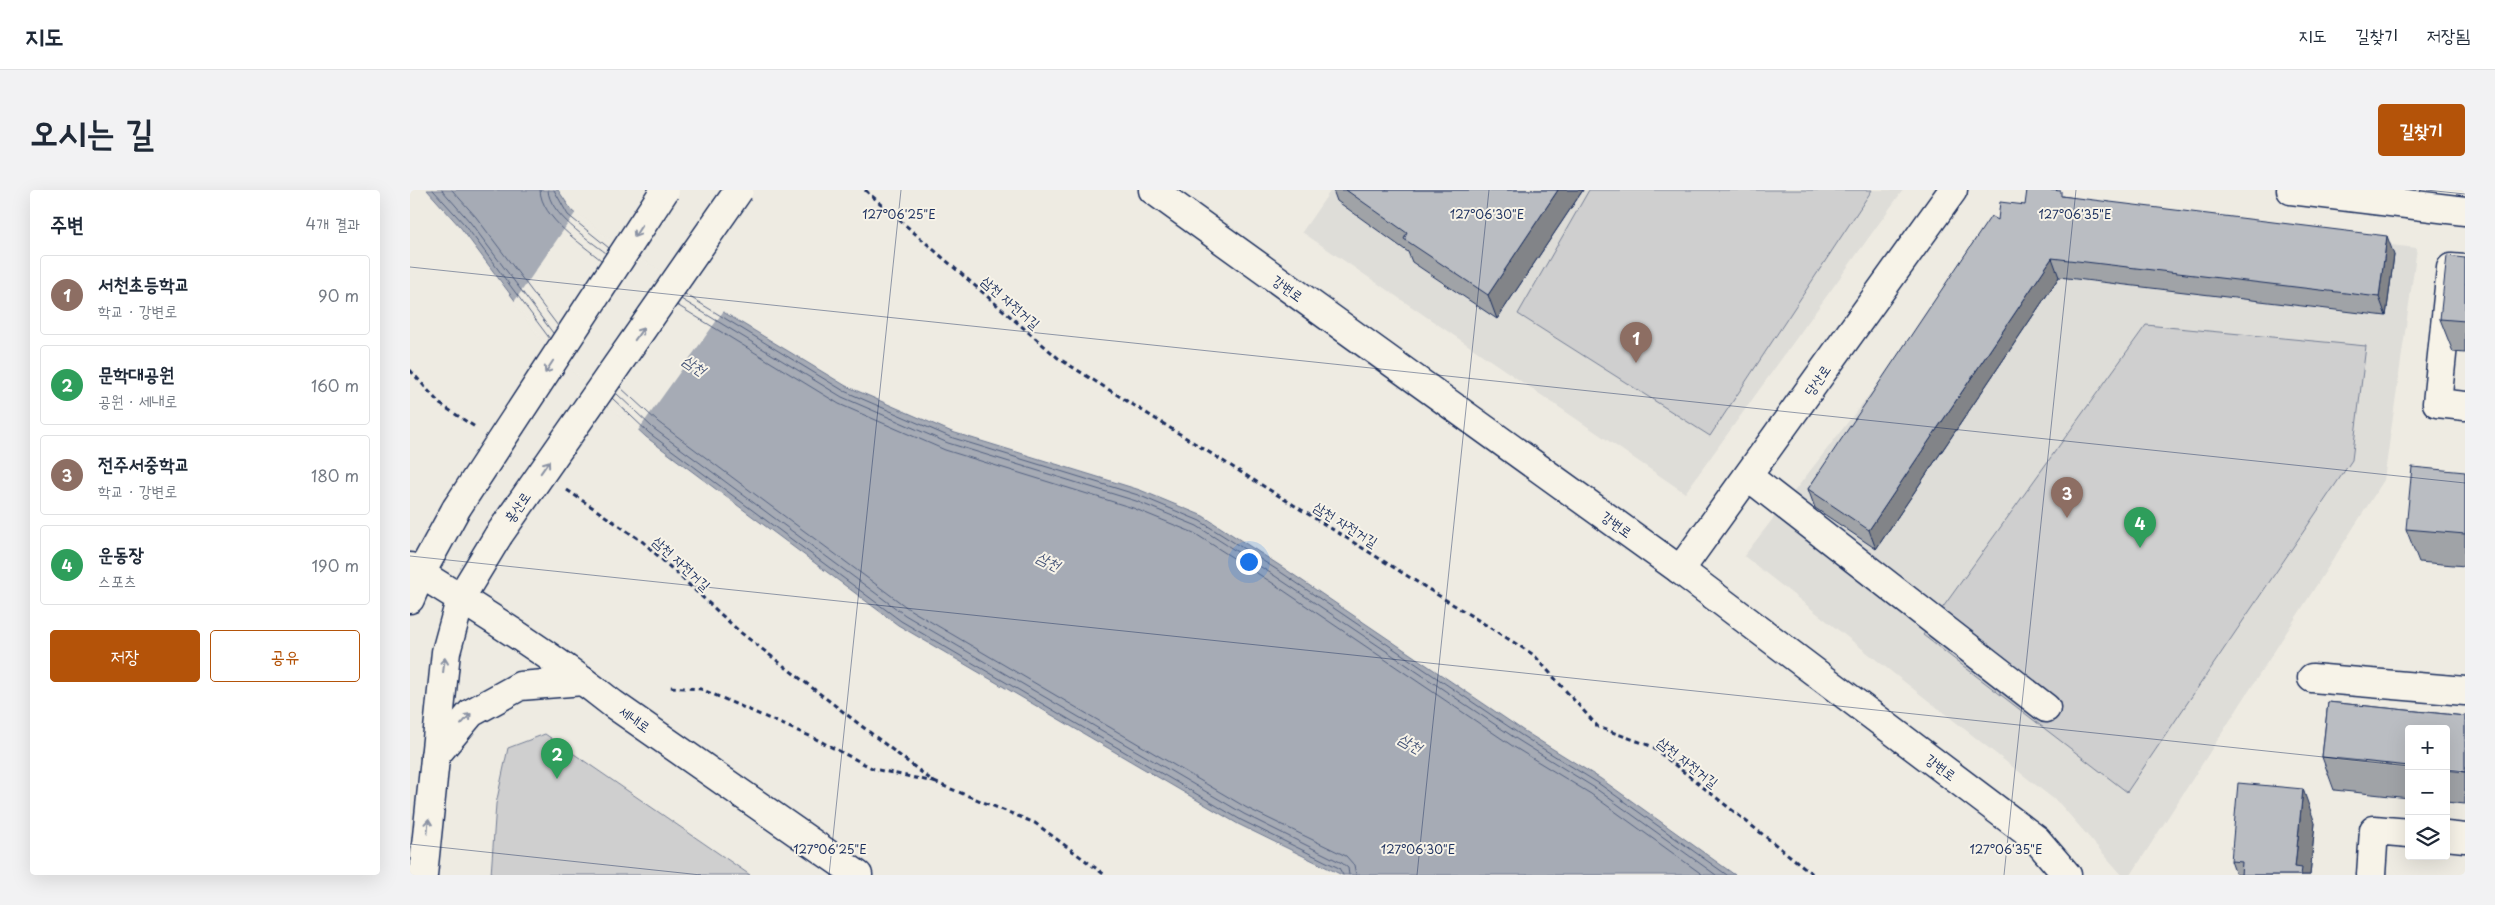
<!DOCTYPE html>
<html lang="ko">
<head>
<meta charset="utf-8">
<style>
  :root { --surface:#fff; --page:#f2f2f3; --text:#1f2937; --muted:#747a83; --line:#e0e1e3; --accent:#b45309 }
  body { margin:0; font-family:"Playpen Sans","Poor Story",sans-serif; background:var(--page); color:var(--text) }
  .controls { position:absolute; right:15px; bottom:15px; display:grid; overflow:hidden; border-radius:5px; box-shadow:0 5px 20px #0002 }
  .controls button { width:45px; height:45px; display:grid; place-items:center; padding:0; border:0; border-bottom:1px solid var(--line); background:var(--surface); color:var(--text); font:25px sans-serif }
  .you { position:absolute; left:838px; top:371px; width:18px; height:18px; margin:-12px; border:4px solid #fff; border-radius:50%; background:#1a73e8; box-shadow:0 0 0 8px #1a73e833 }
  .badge { display:grid; place-items:center; width:32px; height:32px; border-radius:50%; background:var(--accent); color:#fff; font-size:16px; font-weight:700 }
  .pin { position:absolute; translate:-50% -41px; filter:drop-shadow(0 1px 2px #0008) }
  .pin::after { content:''; position:absolute; top:26px; width:18px; height:15px; background:inherit; clip-path:polygon(0 0,100% 0,50% 100%) }
  .list { margin:0; padding:0; list-style:none }
  h2 { display:flex; justify-content:space-between; align-items:center; height:65px; margin:0; padding:0 20px; font-size:21px }
  h2 small { font-size:16px; font-weight:400; color:var(--muted) }
  .list li { display:grid; grid-template-columns:32px 1fr auto; gap:15px; align-items:center; box-sizing:border-box; height:80px; margin:0 10px 10px; padding:0 10px; border:1px solid var(--line); border-radius:5px }
  .list b { display:block; font-size:19px; white-space:nowrap }
  .list p { margin:0; font-size:16px; white-space:nowrap; color:var(--muted) }
  .list em { font-size:16px; font-style:normal; color:var(--muted) }
  .actions { display:flex; gap:10px; padding:15px 20px }
  .actions a { flex:1; padding:11px 0; border:1px solid var(--accent); border-radius:5px; text-align:center; font-size:18px; color:var(--accent) }
  .actions .main { background:var(--accent); color:#fff }
  .icon { flex:none; width:28px; height:28px; fill:none; stroke:currentColor; stroke-width:2; stroke-linecap:round; stroke-linejoin:round }
  .map { position:relative; flex:none; width:2055px; height:685px; overflow:hidden; border-radius:5px }
  header { display:flex; align-items:center; gap:30px; box-sizing:border-box; height:70px; padding:0 25px; background:var(--surface); border-bottom:1px solid var(--line) }
  header strong { font-size:24px }
  nav { display:flex; gap:28px; margin-inline-start:auto; font-size:18px }
  .intro { display:flex; align-items:center; justify-content:space-between; box-sizing:border-box; height:120px; padding:0 30px }
  h1 { margin:0; font-size:35px }
  .button { padding:12px 22px; border-radius:5px; background:var(--accent); color:#fff; font-size:18px; font-weight:700 }
  main { display:flex; gap:30px; padding:0 30px }
  aside { flex:1; background:var(--surface); border-radius:5px; box-shadow:0 5px 20px #0002 }
  .map>svg:first-child { display:block }
  .built { fill:#deddd8 }
  .green { fill:#cfcfcf; stroke:#757f96 }
  .water { fill:#a6abb5; stroke:#6e7992 }
  .pier { fill:#eeebe2 }
  .lines { fill:none; stroke-linecap:round; stroke-linejoin:round }
  .shore { stroke:#536181; stroke-width:1 }
  .minor-casing { stroke:#1b2f5e; stroke-width:31 }
  .path { stroke:#1b2f5e; stroke-width:3; stroke-dasharray:5 4; stroke-linecap:butt }
  .minor { stroke:#f7f3e8; stroke-width:28 }
  .minor-bridge-casing { stroke:#1b2f5e; stroke-width:31; stroke-linecap:butt }
  .minor-bridge { stroke:#f7f3e8; stroke-width:28 }
  .wall { fill:#a0a3a7; stroke:#1b2f5e }
  .shaded-wall { fill:#828488; stroke:#1b2f5e }
  .building { fill:#babdc2; stroke:#1b2f5e }
  .oneway { stroke:#8991a3 }
  .ticks { fill:none; stroke:#1b2f5e; stroke-width:1; stroke-opacity:0.45 }
  .labels { text-anchor:middle; dominant-baseline:central; stroke-width:4; stroke-linejoin:round; paint-order:stroke }
  .street-label { font-size:14px; fill:#1b2f5e; stroke:#f7f3e8 }
  .water-label { font-size:15px; font-style:italic; fill:#455478; stroke:#f7f3e8 }
  .ticks-label { font-size:12px; text-anchor:middle; fill:#1b2f5e; stroke:#f7f3e8; stroke-width:4; stroke-linejoin:round; paint-order:stroke }
</style>
</head>
<body>
<header>
<strong>지도</strong>
<nav><a>지도</a><a>길찾기</a><a>저장됨</a></nav>
</header>
<div class="intro"><h1>오시는 길</h1><a class="button">길찾기</a></div>
<main>
<aside>
<h2>주변<small>4개 결과</small></h2>
<ul class="list">
<li><span class="badge" style="background:#8d6e63">1</span><div><b>서천초등학교</b><p>학교 · 강변로</p></div><em>90 m</em></li>
<li><span class="badge" style="background:#2e9e5b">2</span><div><b>문학대공원</b><p>공원 · 세내로</p></div><em>160 m</em></li>
<li><span class="badge" style="background:#8d6e63">3</span><div><b>전주서중학교</b><p>학교 · 강변로</p></div><em>180 m</em></li>
<li><span class="badge" style="background:#2e9e5b">4</span><div><b>운동장</b><p>스포츠</p></div><em>190 m</em></li>
</ul>
<div class="actions"><a class="main">저장</a><a>공유</a></div>
</aside>
<div class="map">
<svg width="2055" height="685" viewBox="0 0 2055 685">
  <rect width="100%" height="100%" fill="#eeebe2"/>
  <filter id="ink" filterUnits="userSpaceOnUse"><feTurbulence type="fractalNoise" baseFrequency=".02" numOctaves="2"/><feDisplacementMap in="SourceGraphic" scale="10" xChannelSelector="R" yChannelSelector="G"/><feConvolveMatrix kernelMatrix="1 2 1 2 8 2 1 2 1" color-interpolation-filters="sRGB"/></filter>
  <g filter="url(#ink)">
    <!-- built -->
    <g class="built">
      <polygon points="921,0 1493,0 1275,303 892,42"/>
      <polygon points="1608,13 2007,58 1974,290 1721,685 1712,685 1650,614 1334,366"/>
    </g>
    <!-- green -->
    <g class="green">
      <polygon points="1179,0 1462,0 1300,246 1108,124"/>
      <polygon points="1736,135 1956,156 1942,270 1717,602 1513,445"/>
      <polygon points="135,544 340,685 81,685 86,614 98,558"/>
    </g>
    <!-- water -->
    <polygon class="water" points="17,0 148,0 162,21 207,58 436,196 542,242 730,300 793,326 872,377 1114,541 1191,589 1325,685 932,685 828,634 488,435 236,247 138,155 51,38"/>
    <!-- pier -->
    <polygon class="pier" points="166,22 208,56 315,119 227,242 136,156 104,112"/>
    <g class="lines">
      <!-- shore -->
      <g class="shore">
        <polyline points="23,0 55,35 140,149"/>
        <polyline points="32,0 60,32 143,143"/>
        <polyline points="42,0 66,27 148,136"/>
        <path d="M130,0c1,28 42,54 61,70"/>
        <path d="M138,0c1,24 40,49 58,63"/>
        <polyline points="144,0 158,25 199,58"/>
        <polyline points="275,104 434,201 540,247 728,305 790,331 869,381 1111,545 1188,593 1317,685"/>
        <polyline points="271,109 432,207 538,253 726,311 787,336 865,386 1108,550 1185,598 1306,685"/>
        <polyline points="267,115 429,214 535,260 723,318 784,343 861,392 1104,557 1181,604 1293,685"/>
        <polyline points="210,197 248,232 499,419 837,618 936,666 944,675 946,685"/>
        <polyline points="206,203 243,238 495,425 834,624 932,673 938,678 939,685"/>
        <polyline points="202,208 239,243 491,431 831,630 929,678 933,685"/>
      </g>
      <defs>
        <g id="minor">
          <polyline points="743,0 1270,380 1627,650 1657,685"/>
          <polyline points="1881,0 2055,21"/>
          <polyline points="2055,79 2041,78 2027,213 2055,216"/>
          <polyline points="1339,287 1636,518"/>
          <path d="M0,377c69,43 139,86 203,137l245,171"/>
          <polyline points="1270,380 1543,0"/>
          <polyline points="0,409 11,383 46,319"/>
          <polyline points="1902,488 2055,501"/>
          <polyline points="25,566 61,523 110,496 173,491"/>
          <polyline points="2036,646 2055,648"/>
          <polyline points="13,685 36,462 51,407 88,346"/>
          <polyline points="1961,685 1964,640 1999,643"/>
        </g>
      </defs>
      <!-- minor casing -->
      <use href="#minor" class="minor-casing"/>
      <!-- path -->
      <g class="path">
        <polyline points="455,0 648,168 1124,465 1188,537 1241,556 1404,685"/>
        <polyline points="0,180 30,214 65,237"/>
        <polyline points="157,300 233,352 330,442 524,592 464,579 404,548 291,499 260,497"/>
        <polyline points="524,592 625,633 695,685"/>
      </g>
      <!-- minor -->
      <use href="#minor" class="minor"/>
      <defs>
        <g id="minor-bridge">
          <polyline points="46,319 255,0"/>
          <polyline points="88,346 329,0"/>
        </g>
      </defs>
      <!-- minor-bridge casing -->
      <use href="#minor-bridge" class="minor-bridge-casing"/>
      <!-- minor-bridge -->
      <use href="#minor-bridge" class="minor-bridge"/>
    </g>
    <!-- wall -->
    <g class="wall">
      <polygon points="923,0 1173,0 1087,129 1002,72 998,62 927,11"/>
      <polygon points="1653,6 1984,65 1976,126 1649,87 1466,359 1405,318 1398,299 1588,30 1615,15"/>
      <polygon points="2055,68 2055,163 2043,162 2030,129"/>
      <polygon points="2055,282 2055,376 2009,372 1996,339"/>
      <polygon points="1918,512 2055,526 2055,614 2036,612 2036,539 1999,539 1999,608 1924,600 1912,567"/>
      <polygon points="1905,633 1900,685 1826,685 1821,671"/>
    </g>
    <!-- shaded-wall -->
    <g class="shaded-wall">
      <polygon points="1148,0 1173,0 1087,129 1078,105"/>
      <polygon points="1977,46 1984,65 1976,126 1969,107"/>
      <polygon points="1642,68 1649,87 1466,359 1459,340"/>
      <polygon points="1893,599 1905,633 1900,685 1888,685 1885,677"/>
    </g>
    <!-- building -->
    <g class="building">
      <polygon points="936,0 1148,0 1078,105 994,49 997,43"/>
      <polygon points="1617,0 1641,0 1651,1 1651,6 1977,46 1969,107 1642,68 1459,340 1398,299 1581,26 1588,30 1590,12 1615,15"/>
      <polygon points="2037,66 2055,68 2055,131 2030,129"/>
      <polygon points="2002,277 2055,282 2055,344 1996,339"/>
      <polygon points="1918,512 2055,526 2055,582 2036,580 2036,539 1999,539 1999,576 1912,567"/>
      <polygon points="1828,593 1893,599 1885,677 1892,678 1891,685 1831,685 1832,672 1821,671"/>
    </g>
    <!-- one-way arrows -->
    <defs><path id="oneway-shaft" d="M-6 0H5M1.5-3L5.5 0L1.5 3" fill="none" stroke-width="1.6" stroke-linecap="round" stroke-linejoin="round" transform="scale(1.25)"/></defs>
    <g class="oneway">
      <use href="#oneway-shaft" transform="translate(228 41) rotate(123)"/>
      <use href="#oneway-shaft" transform="translate(229 144) rotate(-55)"/>
      <use href="#oneway-shaft" transform="translate(139 177) rotate(123)"/>
      <use href="#oneway-shaft" transform="translate(135 277) rotate(-55)"/>
      <use href="#oneway-shaft" transform="translate(34 475) rotate(-83)"/>
      <use href="#oneway-shaft" transform="translate(56 529) rotate(-48)"/>
      <use href="#oneway-shaft" transform="translate(18 636) rotate(-85)"/>
    </g>
  </g>
  <!-- ticks -->
  <path class="ticks" d="M2016,0l39,4M0,77l2055,216M0,366l1999,210M2036,580l19,2M0,654l291,31M419,685l72,-685M1007,685l72,-685M1594,685l72,-685"/>
  <g class="labels">
    <!-- street labels -->
    <g class="street-label">
      <text transform="translate(878 98) rotate(36)">강변로</text>
      <text transform="translate(601 112) rotate(41)">삼천 자전거길</text>
      <text transform="translate(1407 190) rotate(-55)">당산로</text>
      <text transform="translate(107 317) rotate(-55)">홍산로</text>
      <text transform="translate(936 334) rotate(32)">삼천 자전거길</text>
      <text transform="translate(1207 334) rotate(36)">강변로</text>
      <text transform="translate(272 373) rotate(43)">삼천 자전거길</text>
      <text transform="translate(225 529) rotate(35)">세내로</text>
      <text transform="translate(1278 572) rotate(38)">삼천 자전거길</text>
      <text transform="translate(1531 577) rotate(37)">강변로</text>
    </g>
    <!-- water labels -->
    <g class="water-label">
      <text transform="translate(285 174) rotate(35)">삼천</text>
      <text transform="translate(639 370) rotate(27)">삼천</text>
      <text transform="translate(1001 552) rotate(30)">삼천</text>
    </g>
  </g>
  <g class="ticks-label">
    <text x="489" y="29">127°06'25"E</text>
    <text x="1077" y="29">127°06'30"E</text>
    <text x="1665" y="29">127°06'35"E</text>
    <text x="420" y="664">127°06'25"E</text>
    <text x="1008" y="664">127°06'30"E</text>
    <text x="1596" y="664">127°06'35"E</text>
  </g>
</svg>
<div class="controls">
<button>+</button>
<button>−</button>
<button><svg class="icon" aria-label="layers" viewBox="0 0 24 24"><path d="M12 4l9 5-9 5-9-5zM3 14l9 5 9-5"/></svg></button>
</div>
<div class="you"></div>
<div class="pin badge" style="left:1226px;top:173px;background:#8d6e63">1</div>
<div class="pin badge" style="left:147px;top:589px;background:#2e9e5b">2</div>
<div class="pin badge" style="left:1657px;top:328px;background:#8d6e63">3</div>
<div class="pin badge" style="left:1730px;top:358px;background:#2e9e5b">4</div>
</div>
</main>
</body>
</html>
